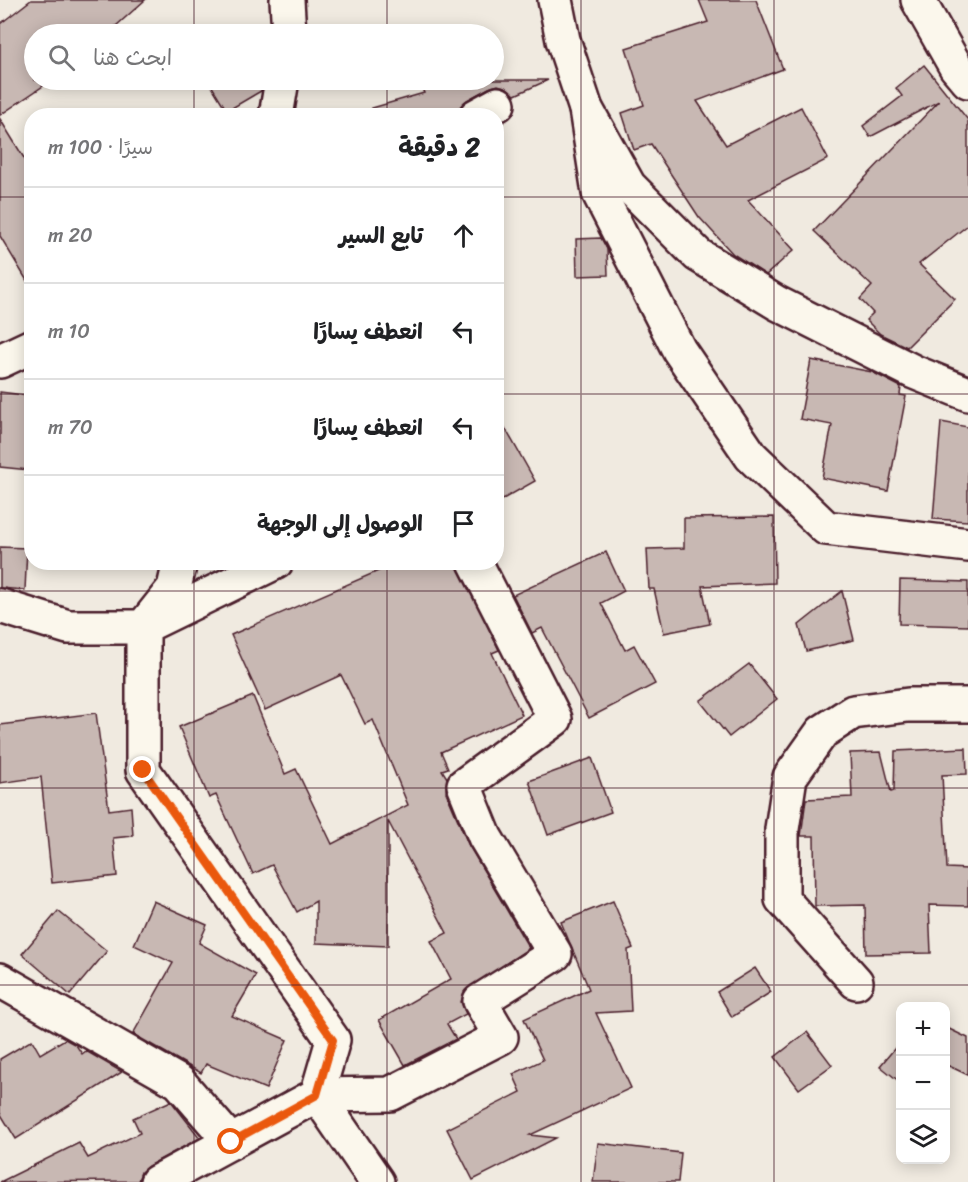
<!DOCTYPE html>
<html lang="ar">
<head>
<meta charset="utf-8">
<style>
  :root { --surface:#fff; --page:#f6f6f6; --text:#202124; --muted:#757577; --line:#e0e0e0 }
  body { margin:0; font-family:Sriracha,"Playpen Sans Arabic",sans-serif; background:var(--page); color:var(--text); direction:rtl }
  .controls { position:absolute; right:18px; bottom:18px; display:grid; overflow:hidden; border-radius:12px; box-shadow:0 3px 15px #0003 }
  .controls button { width:54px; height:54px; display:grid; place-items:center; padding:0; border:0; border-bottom:2px solid var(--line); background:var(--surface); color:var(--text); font:30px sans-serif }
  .stop { position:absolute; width:18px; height:18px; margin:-14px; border:4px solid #ea580c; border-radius:50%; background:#fff }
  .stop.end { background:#ea580c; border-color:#fff; box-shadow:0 2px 6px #0008 }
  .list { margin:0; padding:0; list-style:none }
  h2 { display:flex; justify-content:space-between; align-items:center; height:78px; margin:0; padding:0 24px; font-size:26px }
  h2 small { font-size:20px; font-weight:400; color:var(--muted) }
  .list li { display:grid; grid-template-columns:39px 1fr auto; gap:18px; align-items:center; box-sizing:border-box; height:96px; padding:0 24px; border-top:2px solid var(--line) }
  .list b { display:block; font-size:22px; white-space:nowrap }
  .list em { font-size:20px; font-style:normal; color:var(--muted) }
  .icon { flex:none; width:33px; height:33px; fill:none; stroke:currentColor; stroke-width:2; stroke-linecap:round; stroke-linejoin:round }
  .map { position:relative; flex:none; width:968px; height:1182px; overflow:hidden; direction:ltr }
  .search { position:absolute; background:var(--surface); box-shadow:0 3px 15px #0003; left:24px; top:24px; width:480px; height:66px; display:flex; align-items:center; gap:15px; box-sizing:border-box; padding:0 21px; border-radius:33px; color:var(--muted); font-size:22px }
  .panel { position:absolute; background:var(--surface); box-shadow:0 3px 15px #0003; left:24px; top:108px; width:480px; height:462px; border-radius:24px; direction:rtl }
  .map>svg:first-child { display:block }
  .building { fill:#c8b8b3; stroke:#4a1f2b; stroke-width:1.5 }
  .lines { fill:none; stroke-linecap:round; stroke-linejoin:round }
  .minor-casing { stroke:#4a1f2b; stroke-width:38 }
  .minor { stroke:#fbf7ec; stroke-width:33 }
  .route { stroke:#ea580c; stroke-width:8 }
  .grid { fill:none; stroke:#4a1f2b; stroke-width:1.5; stroke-opacity:0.55 }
</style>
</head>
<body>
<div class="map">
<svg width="968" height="1182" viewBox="0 0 968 1182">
  <rect width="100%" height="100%" fill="#f0eae0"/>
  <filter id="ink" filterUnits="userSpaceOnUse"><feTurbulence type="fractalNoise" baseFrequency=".0167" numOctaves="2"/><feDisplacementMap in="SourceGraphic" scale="12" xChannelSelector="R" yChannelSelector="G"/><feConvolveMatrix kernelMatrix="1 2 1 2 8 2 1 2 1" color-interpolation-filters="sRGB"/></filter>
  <g filter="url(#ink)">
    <!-- building -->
    <g class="building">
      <polygon points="31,0 145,0 107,34 34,34 34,80 52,80 0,115 0,24"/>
      <polygon points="699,0 756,0 783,69 697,101 726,145 801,107 828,159 748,200 794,250 766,275 733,254 699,217 651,144 634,150 622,113 644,105 626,48 708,22"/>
      <polygon points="924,65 968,120 968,225 919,264 955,299 907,347 880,334 866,320 873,313 860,299 872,286 814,231 939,101 870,137 863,126 902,96 896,88"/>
      <polygon points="208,80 263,80 261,91 227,111"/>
      <polygon points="418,80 548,80 515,95 507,88 498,85 489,88 467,100 460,107 457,116 373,116 372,108 424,93"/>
      <polygon points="0,119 32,171 32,289 0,236"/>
      <polygon points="601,238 607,249 608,275 577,276 576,239"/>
      <polygon points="811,360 872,372 901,387 900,395 906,396 888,491 822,478 832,425 800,419"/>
      <polygon points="0,392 32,396 29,470 0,467"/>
      <polygon points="496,412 535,481 496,503"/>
      <polygon points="941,422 968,427 968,521 933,519"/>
      <polygon points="774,517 775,583 702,586 710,624 664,633 654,589 649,589 647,549 684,548 684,518"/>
      <polygon points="0,547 27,548 25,590 0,588"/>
      <polygon points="606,552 624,591 601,603 625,650 634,645 655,684 589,718 542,628 532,633 513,595"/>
      <polygon points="399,562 457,562 499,650 492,653 522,715 441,752 448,768 442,770 447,778 446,792 468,844 529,948 464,992 461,1002 466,1014 447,1024 456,1039 405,1065 379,1020 451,979 431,941 447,933 388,821 388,946 316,943 316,901 297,912 272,865 253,874 216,795 209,798 179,727 253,696 285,774 296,769 332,844 408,805 373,720 365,724 341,675 265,710 231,635"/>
      <polygon points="900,580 968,582 968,626 899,624"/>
      <polygon points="842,591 854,640 806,651 799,625"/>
      <polygon points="749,664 777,699 729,737 700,701"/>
      <polygon points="96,713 109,810 131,807 133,836 113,838 117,876 52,883 41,777 0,783 0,725"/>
      <polygon points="966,748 967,774 942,775 947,868 968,869 968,906 929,905 931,953 866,954 865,905 815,906 814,836 801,836 806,799 852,797 850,753 881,752 891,792 894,791 895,751"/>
      <polygon points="592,758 611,812 548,835 529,781"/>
      <polygon points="153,901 207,925 199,943 256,975 232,1016 287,1040 266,1089 206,1064 201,1073 133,1034 173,963 134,945"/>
      <polygon points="613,901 633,948 628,950 631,1011 596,1013 631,1088 530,1135 556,1138 473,1180 447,1129 521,1092 513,1074 543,1060 524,1019 589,989 561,922"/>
      <polygon points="58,911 107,951 70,995 22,954"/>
      <polygon points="755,968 771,992 732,1017 717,992"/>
      <polygon points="945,1027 968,1038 968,1075 949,1066 945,1070"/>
      <polygon points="807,1032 832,1065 799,1089 775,1057"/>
      <polygon points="65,1039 76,1045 82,1054 86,1051 122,1072 16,1139 0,1113 0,1059 32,1040 40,1054"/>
      <polygon points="900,1042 900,1082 880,1066"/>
      <polygon points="171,1101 200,1138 148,1166 141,1172 138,1181 0,1182 79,1143 88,1158 140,1133 133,1118"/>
      <polygon points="598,1143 681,1153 678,1182 593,1182"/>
    </g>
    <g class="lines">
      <defs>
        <g id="minor">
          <polyline points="287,0 289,34"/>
          <polyline points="555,0 563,40 586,109 629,186 698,255 777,303 914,372 968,394"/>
          <polyline points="918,0 956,67 968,81"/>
          <polyline points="586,109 599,193 679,350 751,456 826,528 968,545"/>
          <polyline points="276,116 282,80"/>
          <polyline points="476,116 498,104"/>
          <polyline points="0,361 32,346"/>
          <polyline points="0,606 68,627 143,627 174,588 180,562"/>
          <polyline points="0,980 179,1082 231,1142"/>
          <polyline points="856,982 782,899 782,829 790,777 822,732 853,712 908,705 968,705"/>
          <polyline points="317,1095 390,1094 501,1037 480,1001 555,954 485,837 464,785 555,719 475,562"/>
          <polyline points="317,1095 377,1182"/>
          <polyline points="157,1182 317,1095 333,1040 143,770 143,627 276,562"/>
        </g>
      </defs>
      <!-- minor casing -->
      <use href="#minor" class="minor-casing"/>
      <!-- minor -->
      <use href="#minor" class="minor"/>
    </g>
  </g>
  <g class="lines" filter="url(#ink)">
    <!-- route -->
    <polyline class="route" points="143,770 333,1040 317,1095 231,1142"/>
  </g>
  <!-- grid -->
  <path class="grid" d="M194,0v34M387,0v34M581,0v1182M774,0v1182M194,80v36M387,80v36M0,197h32M496,197h472M0,394h32M496,394h472M194,562v620M387,562v620M0,591h968M0,788h968M0,985h968"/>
</svg>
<div class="controls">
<button>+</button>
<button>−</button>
<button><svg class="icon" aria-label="layers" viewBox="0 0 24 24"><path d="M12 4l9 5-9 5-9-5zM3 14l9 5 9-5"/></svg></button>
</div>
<div class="stop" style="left:231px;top:1142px"></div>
<div class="stop end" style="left:143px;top:770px"></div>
<div class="search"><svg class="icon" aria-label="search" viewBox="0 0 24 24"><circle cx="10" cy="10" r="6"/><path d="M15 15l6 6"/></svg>ابحث هنا</div>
<section class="panel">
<h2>2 دقيقة<small>سيرًا · 100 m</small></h2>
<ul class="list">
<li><svg class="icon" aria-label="ahead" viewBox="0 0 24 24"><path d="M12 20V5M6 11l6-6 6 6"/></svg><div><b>تابع السير</b></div><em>20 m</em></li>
<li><svg class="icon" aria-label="left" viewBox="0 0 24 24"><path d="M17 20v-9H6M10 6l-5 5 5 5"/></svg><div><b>انعطف يسارًا</b></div><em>10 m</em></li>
<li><svg class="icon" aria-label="left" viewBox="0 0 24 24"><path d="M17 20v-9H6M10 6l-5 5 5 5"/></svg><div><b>انعطف يسارًا</b></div><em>70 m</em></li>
<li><svg class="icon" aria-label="arrive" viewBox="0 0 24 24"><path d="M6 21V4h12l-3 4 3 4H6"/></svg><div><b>الوصول إلى الوجهة</b></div></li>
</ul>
</section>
</div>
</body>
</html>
